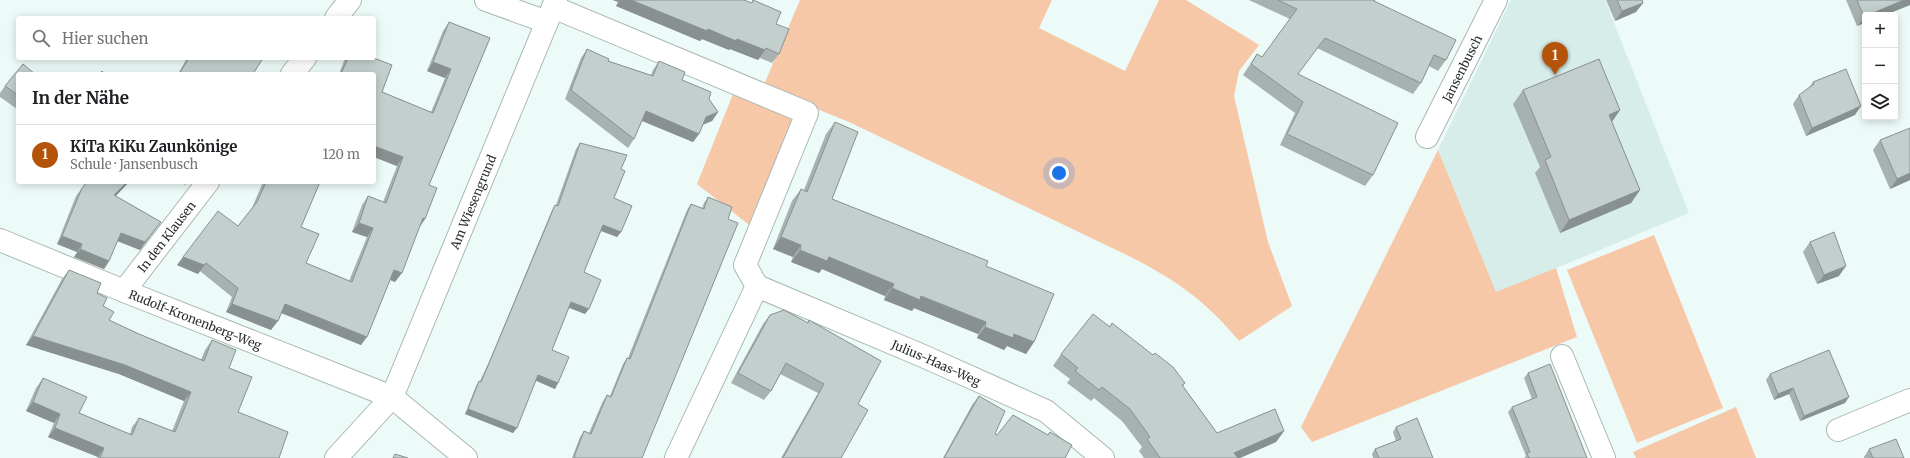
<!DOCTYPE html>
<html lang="de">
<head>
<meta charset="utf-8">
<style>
  :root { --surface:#fff; --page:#f6f6f6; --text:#202124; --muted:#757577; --line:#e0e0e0; --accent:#b45309 }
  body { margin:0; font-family:Merriweather,serif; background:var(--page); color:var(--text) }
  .controls { position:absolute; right:12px; top:12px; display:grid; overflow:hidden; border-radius:4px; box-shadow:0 2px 10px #0003 }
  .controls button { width:36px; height:36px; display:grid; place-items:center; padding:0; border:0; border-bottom:1px solid var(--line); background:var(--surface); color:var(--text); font:20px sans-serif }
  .you { position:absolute; left:1059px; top:173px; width:14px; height:14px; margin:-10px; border:3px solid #fff; border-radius:50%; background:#1a73e8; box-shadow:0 0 0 6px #1a73e833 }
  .badge { display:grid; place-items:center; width:26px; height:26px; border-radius:50%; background:var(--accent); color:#fff; font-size:13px; font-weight:700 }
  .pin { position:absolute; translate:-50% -33px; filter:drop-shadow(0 1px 2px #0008) }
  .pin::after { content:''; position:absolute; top:21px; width:14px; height:12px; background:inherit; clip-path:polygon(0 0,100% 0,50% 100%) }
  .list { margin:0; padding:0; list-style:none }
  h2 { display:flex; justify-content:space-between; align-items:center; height:52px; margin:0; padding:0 16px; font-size:17px }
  h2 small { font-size:13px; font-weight:400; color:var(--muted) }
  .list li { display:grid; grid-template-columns:26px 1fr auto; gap:12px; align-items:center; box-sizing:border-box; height:60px; padding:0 16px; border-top:1px solid var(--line) }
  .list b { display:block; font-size:15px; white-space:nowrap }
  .list p { margin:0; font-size:13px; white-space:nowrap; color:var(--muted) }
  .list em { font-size:13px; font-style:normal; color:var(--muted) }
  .icon { flex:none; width:22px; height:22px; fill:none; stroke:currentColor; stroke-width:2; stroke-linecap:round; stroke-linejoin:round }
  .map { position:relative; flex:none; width:1910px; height:458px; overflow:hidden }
  .search { position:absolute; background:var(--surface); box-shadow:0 2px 10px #0003; left:16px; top:16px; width:360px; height:44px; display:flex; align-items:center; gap:10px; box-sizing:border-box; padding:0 14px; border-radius:4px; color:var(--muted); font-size:15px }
  .panel { position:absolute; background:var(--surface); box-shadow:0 2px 10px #0003; left:16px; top:72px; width:360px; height:112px; border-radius:4px }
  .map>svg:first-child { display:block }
  .built { fill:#d7edea }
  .green { fill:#f7c8a8 }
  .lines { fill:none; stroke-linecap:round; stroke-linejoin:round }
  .minor-casing { stroke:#aab7b5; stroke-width:24 }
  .minor { stroke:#fff; stroke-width:22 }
  .wall { fill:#a7b2b0 }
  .shaded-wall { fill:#889190 }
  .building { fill:#c2cfcd; stroke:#889190 }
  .labels { text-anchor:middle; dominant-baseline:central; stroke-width:3; stroke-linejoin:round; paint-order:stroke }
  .street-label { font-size:12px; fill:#2a2f2e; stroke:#fff }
</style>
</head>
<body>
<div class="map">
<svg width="1910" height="458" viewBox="0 0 1910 458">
  <rect width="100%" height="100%" fill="#ecfaf8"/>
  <!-- built -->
  <polygon class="built" points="1511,0 1605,0 1689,213 1496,293 1438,150"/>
  <!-- green -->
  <g class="green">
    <path d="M800,0h252l-13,28 86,43 34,-71h27l73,45 -20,26 -5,25 34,146 24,64 -53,35c-34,-41 -62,-60 -108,-84l-282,-135 -86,-35z"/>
    <polygon points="735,89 799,117 753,228 697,184"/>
    <polygon points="1438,150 1496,292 1556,268 1577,337 1312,442 1301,427"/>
    <polygon points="1654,235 1723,408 1637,443 1567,270"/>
    <polygon points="1736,407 1756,458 1636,458 1633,452"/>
  </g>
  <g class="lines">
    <defs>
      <g id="minor">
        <polyline points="486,0 547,22"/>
        <polyline points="553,7 807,113 745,265 757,286"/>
        <polyline points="336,18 350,0"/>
        <polyline points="292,74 305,58"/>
        <path id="s1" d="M1427,137l69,-137"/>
        <path id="s2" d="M0,240l124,51 268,106 74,61"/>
        <path id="s3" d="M124,291l84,-109"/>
        <polyline points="1562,356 1604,458"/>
        <polyline points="1838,430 1910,400"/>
        <path id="s4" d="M336,458l56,-61 164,-397"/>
        <path id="s5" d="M676,458l81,-172 166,70 123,55 57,47"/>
      </g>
    </defs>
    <!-- minor casing -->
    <use href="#minor" class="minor-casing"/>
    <!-- minor -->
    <use href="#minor" class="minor"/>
  </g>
  <!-- wall -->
  <g class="wall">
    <polygon points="613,0 744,0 751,3 753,0 776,24 779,54 772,63 760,58 758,60 730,49 729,50 702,39 700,41 616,6 618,2"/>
    <polygon points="1249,0 1375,0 1374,1 1446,60 1438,71 1429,66 1421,83 1413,94 1317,48 1298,74 1373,175 1365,186 1280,145 1295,113 1243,75 1257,54 1262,57 1290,19"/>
    <polygon points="1606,0 1642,0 1643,3 1636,12 1615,21"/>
    <polygon points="1846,0 1910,0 1910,5 1885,15 1865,15 1857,26"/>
    <polygon points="449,22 490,38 429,185 425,219 419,227 395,282 390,280 361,345 281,313 271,330 226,312 232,297 200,271 198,274 177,265 238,226 252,208 263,182 320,182 301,227 306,263 349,281 367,237 352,232 362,205 368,196 383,202 397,166 374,157 374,74 339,74 345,58 374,58 382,92 431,112 445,78 427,71 443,31"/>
    <polygon points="587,49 608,61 651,75 653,70 659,61 682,80 709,99 718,112 712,121 703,124 699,134 693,142 642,121 634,139 628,148 565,99 581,58"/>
    <polygon points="187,58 263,58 253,74 178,74"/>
    <polygon points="18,74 18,108 17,109 0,97 0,93 5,86"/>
    <polygon points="1813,82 1855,115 1806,136 1793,104 1799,95 1808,89"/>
    <polygon points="1523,90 1620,110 1612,122 1640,190 1631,203 1560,233 1535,173 1540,167 1513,104"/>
    <polygon points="835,122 832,199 986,266 1034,342 1026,354 1007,346 1004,350 977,338 978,334 914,308 912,311 884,300 885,296 822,269 819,273 791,262 793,257 773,249 792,201 801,189 804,190 826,134"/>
    <polygon points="1880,140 1910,180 1890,189 1873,150"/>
    <polygon points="580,143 621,169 614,198 621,232 617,237 601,231 584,272 585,314 569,308 552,350 558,383 555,389 536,381 513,433 465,414 476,386 479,381 480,381 489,362 552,210 555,205 556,205 576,149"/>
    <polygon points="87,182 129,182 116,196 161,222 140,250 117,241 109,261 104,269 74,257 77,252 57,244 76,196 82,188"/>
    <polygon points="181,182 187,182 185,185"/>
    <polygon points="708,197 728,219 642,458 572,458 580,437 584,431 589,433 603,401 607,395 610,396 623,364 627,358 628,358 687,210 691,204 702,208 704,203"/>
    <polygon points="1810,242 1839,276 1817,284 1803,252"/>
    <polygon points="69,270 97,293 109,320 139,334 201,360 205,350 212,340 229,368 238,412 279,458 97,458 98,457 48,437 54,423 26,411 36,388 43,378 79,413 130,434 132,427 139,418 172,431 184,401 119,374 26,345 62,279"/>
    <polygon points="770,315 807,323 809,320 858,404 841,458 781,458 818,393 780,374 771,391 764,400 731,383 763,324"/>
    <polygon points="1110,327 1185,383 1183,386 1217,433 1284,431 1276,442 1240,458 1144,458 1139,451 1142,447 1122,421 1094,398 1091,401 1067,383 1070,379 1053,366 1061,354"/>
    <polygon points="1528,373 1587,458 1524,458 1526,456 1508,412 1512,407 1532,399 1524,378"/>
    <polygon points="1770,374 1845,403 1800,421 1789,394 1774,400 1766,380"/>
    <polygon points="979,396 995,434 997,435 1048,435 1050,432 1065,458 943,458 972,405"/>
    <polygon points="1396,427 1433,458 1373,458 1372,454 1375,449 1396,441 1393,432"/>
    <polygon points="1869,449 1904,458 1864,458 1864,457"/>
  </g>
  <!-- shaded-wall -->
  <g class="shaded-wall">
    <polygon points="613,0 620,0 618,2"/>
    <polygon points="620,0 631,0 708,29 737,39 765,50 758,60 730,49 729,50 702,39 700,41 616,6"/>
    <polygon points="1904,0 1910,0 1910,5 1885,15 1868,15"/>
    <polygon points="1643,3 1636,12 1615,21 1622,11"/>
    <polygon points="1865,16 1865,23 1857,26 1864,17"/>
    <polygon points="433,62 451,69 445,78 427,71"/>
    <polygon points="1861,106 1855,115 1806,136 1812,128"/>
    <polygon points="1620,110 1611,123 1609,115"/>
    <polygon points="646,111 699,134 693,142 640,120"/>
    <polygon points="718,112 712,121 700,126 706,117"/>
    <polygon points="374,146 403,157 397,166 374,157"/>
    <polygon points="1910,173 1910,180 1890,189 1897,179"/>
    <polygon points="127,182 129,182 109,203 114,195"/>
    <polygon points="1640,190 1631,203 1560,233 1569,220"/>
    <polygon points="423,218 425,219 419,228"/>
    <polygon points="161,222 140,250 115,240 121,233"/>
    <polygon points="359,223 373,228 367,237 352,232"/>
    <polygon points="603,225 621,232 617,237 599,230"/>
    <polygon points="62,236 82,244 77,252 57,244"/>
    <polygon points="781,237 801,245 793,257 773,249"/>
    <polygon points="80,249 109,261 104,269 74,257"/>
    <polygon points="800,250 829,257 894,284 885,296 822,269 819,273 791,262"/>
    <polygon points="183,257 206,263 198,274 177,265"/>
    <polygon points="1846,266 1839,276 1817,284 1824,275"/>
    <polygon points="394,270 402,273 395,282 388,279"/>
    <polygon points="892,288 921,296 986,322 978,334 914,308 912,311 884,300"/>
    <polygon points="571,302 589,309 585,314 568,307"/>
    <polygon points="232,304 278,321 271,330 226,312"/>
    <polygon points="285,304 367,337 361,345 279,312"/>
    <polygon points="985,327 1014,334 1034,342 1026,354 1007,346 1004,350 977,338"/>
    <polygon points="33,336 125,365 191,392 184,401 119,374 26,345"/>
    <polygon points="538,375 558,383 555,389 535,380"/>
    <polygon points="1793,388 1789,394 1774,400 1778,394"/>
    <polygon points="1849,397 1845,403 1800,421 1804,416"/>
    <polygon points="33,402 60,414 54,423 26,411"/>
    <polygon points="468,409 517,428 513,433 465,414"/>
    <polygon points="55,428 104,448 98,457 48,437"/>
    <polygon points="1284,431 1276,442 1240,458 1230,458 1234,453"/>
  </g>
  <!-- building -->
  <g class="building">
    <polygon points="631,0 744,0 752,3 753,0 781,12 776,24 789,29 779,54 766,48 765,50 737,39 736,41 708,29 707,31"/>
    <polygon points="1278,0 1375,0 1374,1 1456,40 1446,60 1434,55 1421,83 1325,38 1298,74 1398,123 1373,175 1287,134 1303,102 1251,64 1257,54 1262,57 1297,9"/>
    <polygon points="1617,0 1642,0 1643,3 1622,11"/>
    <polygon points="1857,0 1904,0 1868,15 1865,15 1865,16 1864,17"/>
    <polygon points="449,22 490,38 429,185 437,188 425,219 423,218 402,273 394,270 367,337 285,304 278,321 232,304 238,288 206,263 204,265 183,257 218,211 238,226 257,202 266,182 320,182 301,227 319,234 306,263 352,282 373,228 359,223 368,196 386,203 403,157 374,146 374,74 341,74 348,58 374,58 392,65 382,92 433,113 451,69 433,62"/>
    <polygon points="587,49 609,59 608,61 653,76 659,61 685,72 682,80 711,92 709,99 718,112 706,117 699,134 646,111 634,139 571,90"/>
    <polygon points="189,58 263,58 253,74 179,74"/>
    <polygon points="1599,59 1620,110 1609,115 1640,190 1569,220 1545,160 1551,157 1523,90"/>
    <polygon points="23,64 35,74 18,74 18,95 5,86"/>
    <polygon points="1846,69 1861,106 1812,128 1799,95 1814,84 1813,82"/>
    <polygon points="102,71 105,74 100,74"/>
    <polygon points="835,122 858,132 832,199 988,261 986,266 1054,294 1034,342 1014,334 1013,338 985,327 986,322 921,296 920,300 892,288 894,284 829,257 827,261 800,250 801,245 781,237 801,189 807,192"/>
    <polygon points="1910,128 1910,173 1897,179 1880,140"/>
    <polygon points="580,143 627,155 621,169 625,171 614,198 632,206 621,232 603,225 584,272 601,280 589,309 571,302 552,350 569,357 558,383 538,375 517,428 468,409 479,381 481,382 492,356 555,205 558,206"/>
    <polygon points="87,182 127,182 114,195 161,222 145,242 121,233 109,261 80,249 82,244 62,236 82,188"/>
    <polygon points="708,197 732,207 728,219 738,223 642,458 576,458 574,457 584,431 591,434 607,395 611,397 627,358 630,359 691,204 704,209"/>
    <polygon points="1834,232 1846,266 1824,275 1810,242"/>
    <polygon points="69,270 101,283 97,293 107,298 103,306 114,312 109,320 139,334 204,361 212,340 236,350 229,368 252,377 238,412 288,432 279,458 100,458 104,448 55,428 60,414 33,402 43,378 87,397 79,413 132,435 139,418 175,432 191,392 125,365 33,336"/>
    <polygon points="784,310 808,323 809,320 881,361 858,404 868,410 841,458 783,458 824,384 786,363 771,391 738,373 770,315"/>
    <polygon points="1093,314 1110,327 1112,323 1153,355 1155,353 1173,367 1185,383 1182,385 1217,433 1275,409 1284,431 1234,453 1238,458 1160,458 1147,439 1150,437 1130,409 1102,387 1099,390 1075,371 1078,368 1061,354"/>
    <polygon points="1829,350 1849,397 1804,416 1793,388 1778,394 1770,374"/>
    <polygon points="1550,364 1587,458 1529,458 1527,453 1530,452 1512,407 1537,397 1528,373"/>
    <polygon points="979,396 1005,411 995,434 997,435 1013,415 1048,435 1050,432 1072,445 1065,458 944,458"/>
    <polygon points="1417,418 1433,458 1379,458 1375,449 1401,439 1396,427"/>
    <polygon points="1896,439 1904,458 1873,458 1869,449"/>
    <polygon points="395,454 408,458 393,458"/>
  </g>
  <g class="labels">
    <!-- street labels -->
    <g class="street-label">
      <text stroke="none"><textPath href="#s1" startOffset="77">Jansenbusch</textPath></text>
      <text stroke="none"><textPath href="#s4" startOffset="294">Am Wiesengrund</textPath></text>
      <text stroke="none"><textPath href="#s3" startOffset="69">In den Klausen</textPath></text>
      <text stroke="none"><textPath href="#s2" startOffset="211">Rudolf-Kronenberg-Weg</textPath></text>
      <text stroke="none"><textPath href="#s5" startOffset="385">Julius-Haas-Weg</textPath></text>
    </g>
  </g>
</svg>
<div class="controls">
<button>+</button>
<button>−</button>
<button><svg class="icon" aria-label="layers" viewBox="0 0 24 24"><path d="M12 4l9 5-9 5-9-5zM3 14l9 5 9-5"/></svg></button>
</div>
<div class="you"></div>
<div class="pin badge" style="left:1555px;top:75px">1</div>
<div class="search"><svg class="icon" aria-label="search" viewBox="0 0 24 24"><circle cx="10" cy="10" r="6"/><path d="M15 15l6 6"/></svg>Hier suchen</div>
<section class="panel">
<h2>In der Nähe<small></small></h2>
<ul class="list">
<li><span class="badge">1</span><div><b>KiTa KiKu Zaunkönige</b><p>Schule · Jansenbusch</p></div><em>120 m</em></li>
</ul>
</section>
</div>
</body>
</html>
